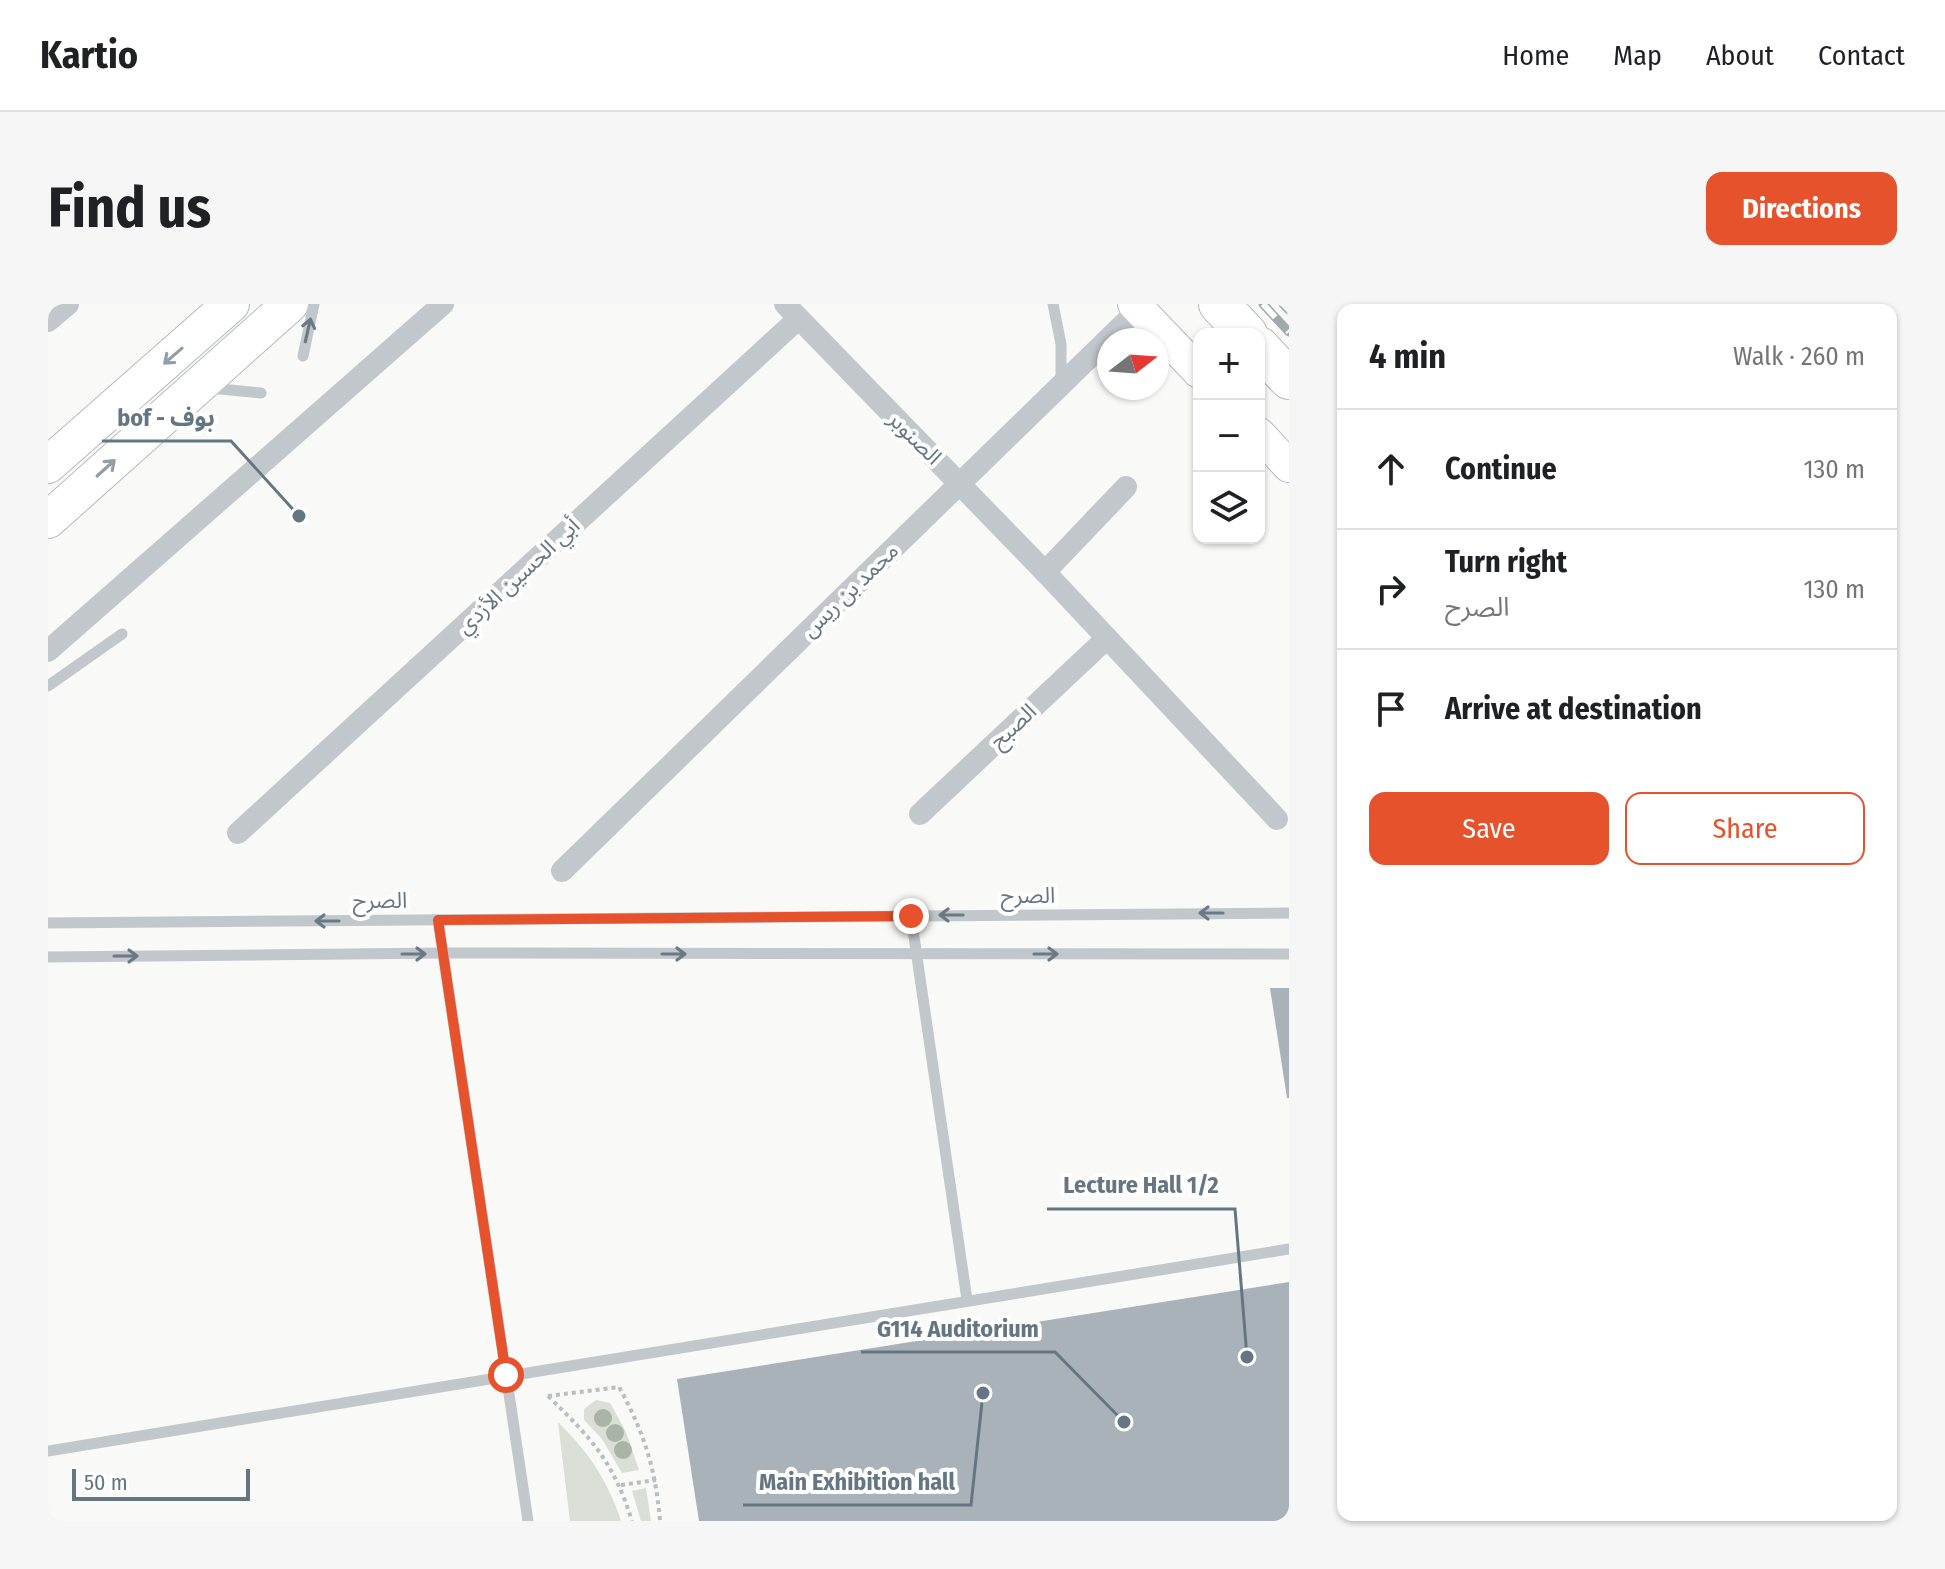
<!DOCTYPE html>
<html lang="en">
<head>
<meta charset="utf-8">
<style>
  :root { --surface:#fff; --page:#f6f6f6; --text:#202124; --muted:#757577; --line:#e0e0e0; --accent:#e5522b }
  body { margin:0; font-family:"Fira Sans Condensed","Noto Sans Arabic",sans-serif; background:var(--page); color:var(--text) }
  .controls { position:absolute; right:24px; top:24px; display:grid; overflow:hidden; border-radius:16px; box-shadow:0 2px 6px #0004 }
  .controls button { width:72px; height:72px; display:grid; place-items:center; padding:0; border:0; border-bottom:2px solid var(--line); background:var(--surface); color:var(--text); font:40px sans-serif }
  .compass { position:absolute; left:1049px; top:24px; width:72px; height:72px; border-radius:50%; background:var(--surface); box-shadow:0 2px 6px #0004; rotate:73deg }
  .scale { position:absolute; left:24px; bottom:20px; width:178px; box-sizing:border-box; padding-left:8px; border:4px solid #647682; border-top:0; font-size:22px; line-height:28px; white-space:nowrap; color:#647682; -webkit-text-stroke:6px #fff; paint-order:stroke }
  .stop { position:absolute; width:24px; height:24px; margin:-18px; border:6px solid #e5522b; border-radius:50%; background:#fff }
  .stop.end { background:#e5522b; border-color:#fff; box-shadow:0 2px 8px #0008 }
  .list { margin:0; padding:0; list-style:none }
  h2 { display:flex; justify-content:space-between; align-items:center; height:104px; margin:0; padding:0 32px; font-size:34px }
  h2 small { font-size:26px; font-weight:400; color:var(--muted) }
  .list li { display:grid; grid-template-columns:52px 1fr auto; gap:24px; align-items:center; box-sizing:border-box; height:120px; padding:0 32px; border-top:2px solid var(--line) }
  .list b { display:block; font-size:30px; white-space:nowrap }
  .list p { margin:0; font-size:26px; white-space:nowrap; color:var(--muted) }
  .list em { font-size:26px; font-style:normal; color:var(--muted) }
  .actions { display:flex; gap:16px; padding:24px 32px }
  .actions a { flex:1; padding:18px 0; border:2px solid var(--accent); border-radius:16px; text-align:center; font-size:28px; color:var(--accent) }
  .actions .main { background:var(--accent); color:#fff }
  .icon { flex:none; width:44px; height:44px; fill:none; stroke:currentColor; stroke-width:2; stroke-linecap:round; stroke-linejoin:round }
  .map { position:relative; flex:none; width:1241px; height:1217px; overflow:hidden; border-radius:16px }
  header { display:flex; align-items:center; gap:48px; box-sizing:border-box; height:112px; padding:0 40px; background:var(--surface); border-bottom:2px solid var(--line) }
  header strong { font-size:38px }
  nav { display:flex; gap:44px; margin-inline-start:auto; font-size:28px }
  .intro { display:flex; align-items:center; justify-content:space-between; box-sizing:border-box; height:192px; padding:0 48px }
  h1 { margin:0; font-size:56px }
  .button { padding:20px 36px; border-radius:16px; background:var(--accent); color:#fff; font-size:28px; font-weight:700 }
  main { display:flex; gap:48px; padding:0 48px }
  aside { flex:1; background:var(--surface); border-radius:16px; box-shadow:0 2px 6px #0004 }
  .map>svg:first-child { display:block }
  .green { fill:#d9ded6 }
  .building { fill:#a9b2b8 }
  .lines { fill:none; stroke-linecap:round; stroke-linejoin:round }
  .secondary-casing { stroke:#b2b9be; stroke-width:34 }
  .primary-casing { stroke:#b4b9bd; stroke-width:38 }
  .highway-casing { stroke:#b3b8bc; stroke-width:42 }
  .path { stroke:#babec1; stroke-width:4; stroke-dasharray:4 4; stroke-linecap:butt }
  .lane { stroke:#c2c7cb; stroke-width:11 }
  .street { stroke:#c2c7cb; stroke-width:22 }
  .secondary { stroke:#fff; stroke-width:32 }
  .primary { stroke:#fff; stroke-width:36 }
  .highway { stroke:#fff; stroke-width:40 }
  .rail-casing { stroke:#a1a9af; stroke-width:9 }
  .rail { stroke:#fff; stroke-width:6; stroke-dasharray:18; stroke-linecap:butt }
  .tree { fill:#a9b3a6 }
  .oneway { stroke:#697a86 }
  .oneway2 { stroke:#929fa8 }
  .route { stroke:#e5522b; stroke-width:10 }
  .labels { text-anchor:middle; dominant-baseline:central; stroke-width:8; stroke-linejoin:round; paint-order:stroke }
  .street-label { font-size:22px; fill:#647682; stroke:#fff }
  .leader { fill:none; stroke:#647682; stroke-width:3 }
  .callout-dot { fill:#647682; stroke:#fff; stroke-width:3 }
  .callout-label { font-size:24px; text-anchor:middle; font-weight:bold; fill:#647682; stroke:#fff; stroke-width:8; stroke-linejoin:round; paint-order:stroke }
</style>
</head>
<body>
<header>
<strong>Kartio</strong>
<nav><a>Home</a><a>Map</a><a>About</a><a>Contact</a></nav>
</header>
<div class="intro"><h1>Find us</h1><a class="button">Directions</a></div>
<main>
<div class="map">
<svg width="1241" height="1217" viewBox="0 0 1241 1217">
  <rect width="100%" height="100%" fill="#f9f9f7"/>
  <!-- green -->
  <g class="green">
    <polygon points="548,1096 562,1099 578,1128 591,1166 574,1169 554,1135 536,1116 536,1105"/>
    <path d="M510,1118c31,31 49,57 63,99h-51z"/>
    <polygon points="598,1184 603,1217 593,1217 584,1187"/>
  </g>
  <!-- building -->
  <g class="building">
    <polygon points="1222,684 1241,684 1241,794 1239,794"/>
    <polygon points="1241,978 1241,1217 651,1217 629,1075"/>
  </g>
  <g class="lines">
    <defs>
      <g id="secondary">
        <polyline points="1086,0 1151,68"/>
        <polyline points="1211,130 1241,162"/>
      </g>
      <g id="primary">
        <polyline points="0,161 183,0"/>
        <polyline points="0,216 242,0"/>
      </g>
      <g id="highway">
        <polyline points="1171,0 1199,30"/>
        <polyline points="1211,43 1241,75"/>
      </g>
    </defs>
    <!-- secondary casing -->
    <use href="#secondary" class="secondary-casing"/>
    <!-- primary casing -->
    <use href="#primary" class="primary-casing"/>
    <!-- highway casing -->
    <use href="#highway" class="highway-casing"/>
    <!-- path -->
    <g class="path">
      <path d="M500,1092l71,-9c25,45 37,83 41,134"/>
      <path d="M500,1092c44,43 65,65 84,125"/>
      <polyline points="573,1181 608,1176"/>
    </g>
    <!-- lane -->
    <g class="lane">
      <polyline points="1005,0 1013,40 1013,79"/>
      <polyline points="255,52 266,0"/>
      <polyline points="162,84 213,89"/>
      <polyline points="0,382 74,330"/>
      <polyline points="863,612 919,996"/>
      <polyline points="390,616 480,1217"/>
      <polyline points="0,619 1241,609"/>
      <polyline points="0,653 394,649 1241,650"/>
      <polyline points="0,1147 1241,945"/>
    </g>
    <!-- street -->
    <g class="street">
      <polyline points="737,0 997,268 1078,183"/>
      <polyline points="0,17 20,0"/>
      <polyline points="997,268 1229,515"/>
      <polyline points="0,347 395,0"/>
      <polyline points="872,510 1059,334"/>
      <polyline points="190,529 750,15"/>
      <polyline points="514,567 1091,5"/>
    </g>
    <!-- secondary -->
    <use href="#secondary" class="secondary"/>
    <!-- primary -->
    <use href="#primary" class="primary"/>
    <!-- highway -->
    <use href="#highway" class="highway"/>
    <defs>
      <g id="rail">
        <polyline points="1215,0 1241,28"/>
        <polyline points="1235,0 1241,6"/>
      </g>
    </defs>
    <!-- rail casing -->
    <use href="#rail" class="rail-casing"/>
    <!-- rail -->
    <use href="#rail" class="rail"/>
  </g>
  <!-- trees -->
  <g class="tree">
    <circle cx="555" cy="1114" r="9"/>
    <circle cx="567" cy="1129" r="9"/>
    <circle cx="575" cy="1146" r="9"/>
  </g>
  <!-- one-way arrows -->
  <defs><path id="oneway-shaft" d="M-6 0H5M1.5-3L5.5 0L1.5 3" fill="none" stroke-width="1.6" stroke-linecap="round" stroke-linejoin="round" transform="scale(2)"/></defs>
  <g class="oneway">
    <use href="#oneway-shaft" transform="translate(260 26) rotate(-77)"/>
    <use href="#oneway-shaft" transform="translate(1163 609) rotate(180)"/>
    <use href="#oneway-shaft" transform="translate(903 611) rotate(180)"/>
    <use href="#oneway-shaft" transform="translate(279 617) rotate(180)"/>
    <use href="#oneway-shaft" transform="translate(366 650)"/>
    <use href="#oneway-shaft" transform="translate(626 650)"/>
    <use href="#oneway-shaft" transform="translate(998 650)"/>
    <use href="#oneway-shaft" transform="translate(78 652)"/>
  </g>
  <g class="oneway2">
    <use href="#oneway-shaft" transform="translate(125 52) rotate(139)"/>
    <use href="#oneway-shaft" transform="translate(58 164) rotate(-42)"/>
  </g>
  <g class="lines">
    <!-- route -->
    <polyline class="route" points="458,1071 390,616 863,612"/>
  </g>
  <g class="labels">
    <!-- street labels -->
    <g class="street-label">
      <text transform="translate(867 134) rotate(45)">الصنوبر</text>
      <text transform="translate(470 272) rotate(-43)">أبي الحسين الأزدي</text>
      <text transform="translate(802 286) rotate(-44)">محمد بن ريس</text>
      <text transform="translate(965 422) rotate(-43)">الصبح</text>
      <text x="980" y="591">الصرح</text>
      <text x="332" y="596">الصرح</text>
    </g>
  </g>
  <!-- callouts -->
  <path class="leader" d="M251 212L183 137H54M1199 1053L1187 905H999M1076 1118L1007 1048H813M935 1089L923 1201H695"/>
  <g class="callout-dot">
    <circle cx="251" cy="212" r="8"/>
    <circle cx="1199" cy="1053" r="8"/>
    <circle cx="1076" cy="1118" r="8"/>
    <circle cx="935" cy="1089" r="8"/>
  </g>
  <g class="callout-label">
    <text x="118" y="122">bof - بوف</text>
    <text x="1093" y="889">Lecture Hall 1/2</text>
    <text x="910" y="1033">G114 Auditorium</text>
    <text x="809" y="1186">Main Exhibition hall</text>
  </g>
</svg>
<div class="controls">
<button>+</button>
<button>−</button>
<button><svg class="icon" aria-label="layers" viewBox="0 0 24 24"><path d="M12 4l9 5-9 5-9-5zM3 14l9 5 9-5"/></svg></button>
</div>
<svg class="compass" viewBox="-18 -18 36 36"><path d="M0-13l5 13h-10z" fill="#e53935"/><path d="M0 13l5-13h-10z" fill="#757577"/></svg>
<div class="scale">50 m</div>
<div class="stop" style="left:458px;top:1071px"></div>
<div class="stop end" style="left:863px;top:612px"></div>
</div>
<aside>
<h2>4 min<small>Walk · 260 m</small></h2>
<ul class="list">
<li><svg class="icon" aria-label="ahead" viewBox="0 0 24 24"><path d="M12 20V5M6 11l6-6 6 6"/></svg><div><b>Continue</b></div><em>130 m</em></li>
<li><svg class="icon" aria-label="right" viewBox="0 0 24 24"><path d="M7 20v-9h11M14 6l5 5-5 5"/></svg><div><b>Turn right</b><p>الصرح</p></div><em>130 m</em></li>
<li><svg class="icon" aria-label="arrive" viewBox="0 0 24 24"><path d="M6 21V4h12l-3 4 3 4H6"/></svg><div><b>Arrive at destination</b></div></li>
</ul>
<div class="actions"><a class="main">Save</a><a>Share</a></div>
</aside>
</main>
</body>
</html>
